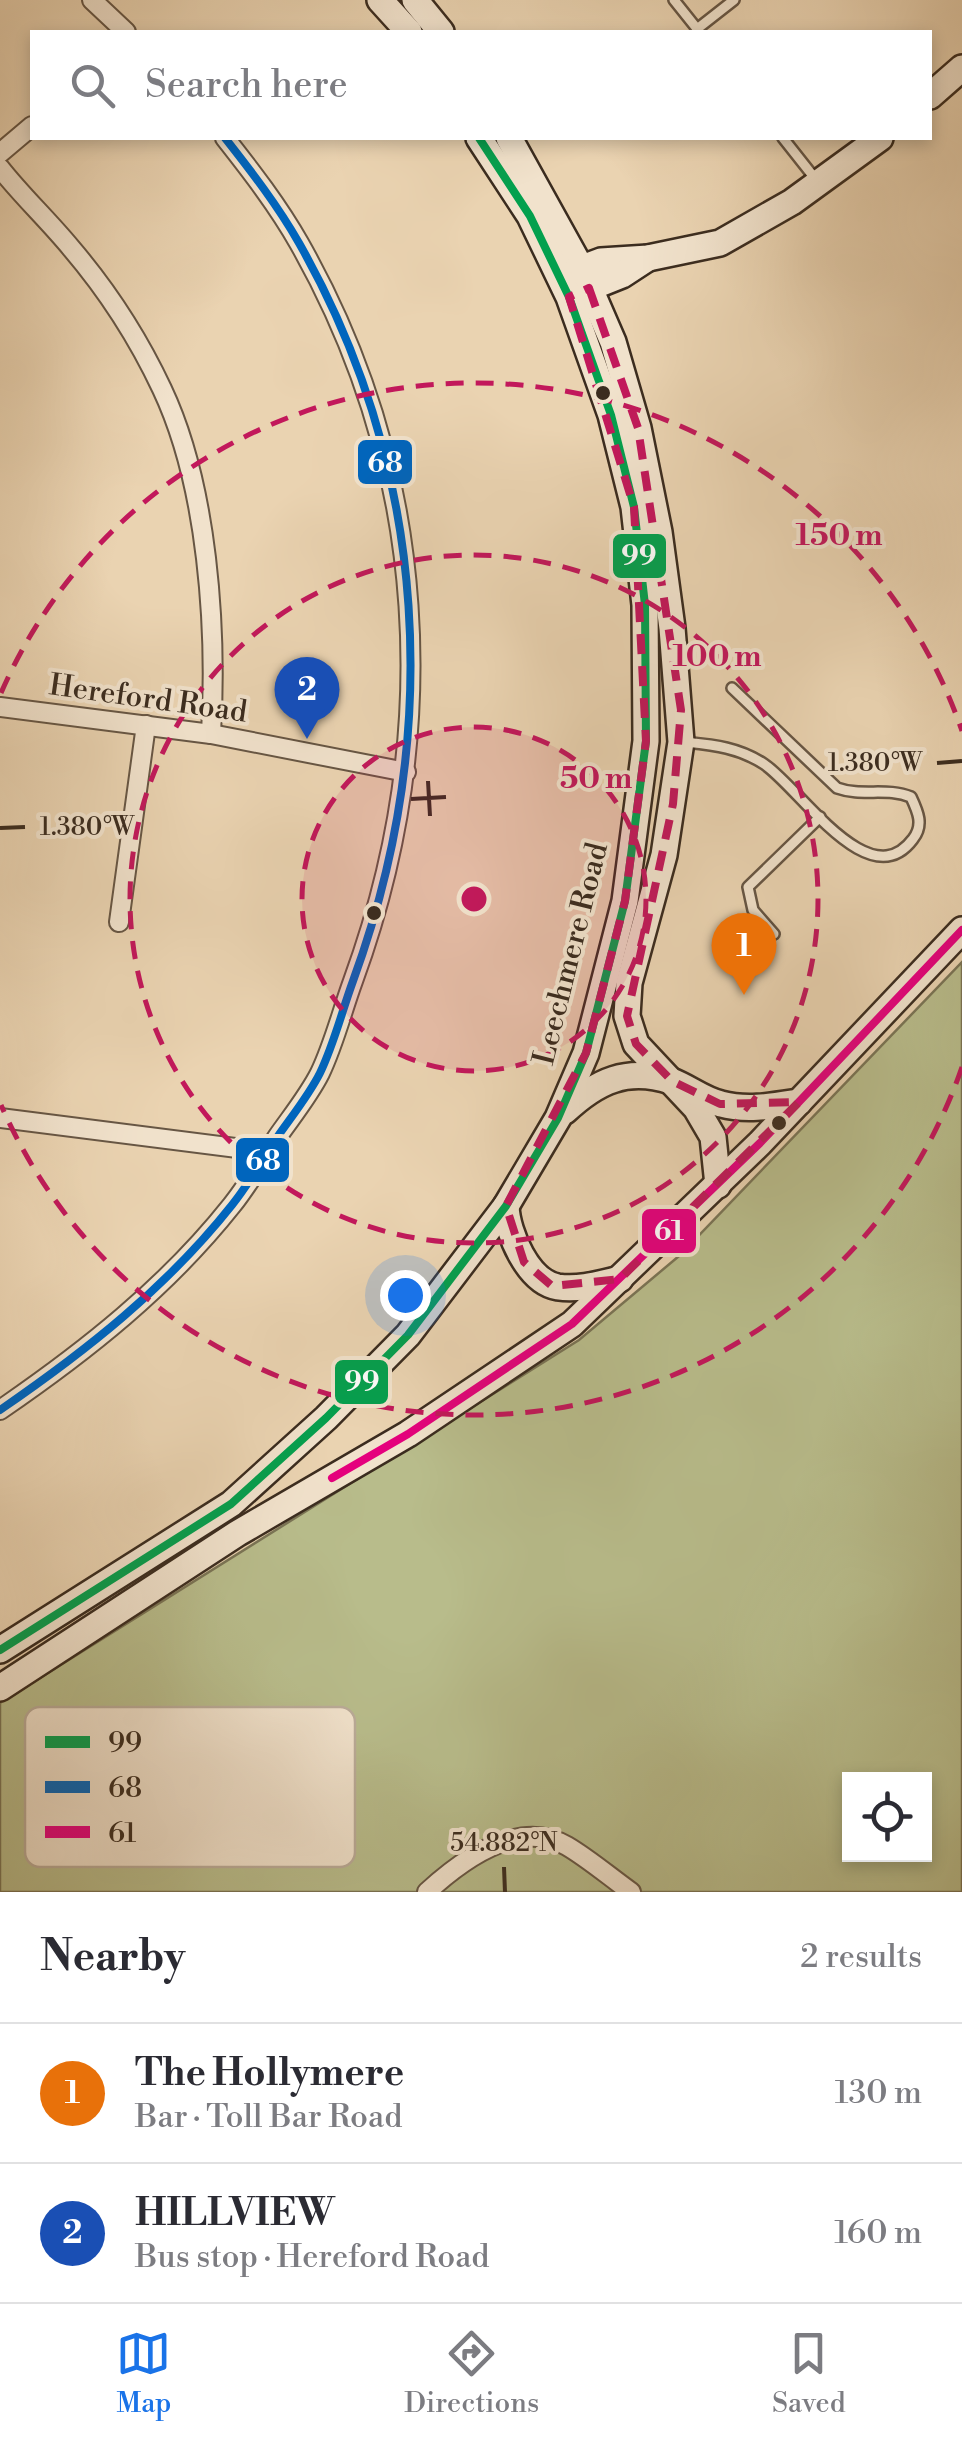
<!DOCTYPE html>
<html lang="en">
<head>
<meta charset="utf-8">
<style>
  :root { --surface:#fff; --page:#f7f7f7; --text:#2b2b33; --muted:#7c7c81; --line:#e1e1e2; --accent:#1a73e8 }
  body { margin:0; font-family:"Libre Bodoni",serif; background:var(--page); color:var(--text) }
  .controls { position:absolute; right:30px; bottom:30px; display:grid; overflow:hidden; border-radius:0px; box-shadow:0 5px 15px #0003 }
  .controls button { width:90px; height:90px; display:grid; place-items:center; padding:0; border:0; border-bottom:2px solid var(--line); background:var(--surface); color:var(--text); font:50px sans-serif }
  .you { position:absolute; left:405px; top:1295px; width:35px; height:35px; margin:-25px; border:8px solid #fff; border-radius:50%; background:#1a73e8; box-shadow:0 0 0 15px #1a73e833 }
  .badge { display:grid; place-items:center; width:65px; height:65px; border-radius:50%; background:var(--accent); color:#fff; font-size:32px; font-weight:700 }
  .pin { position:absolute; translate:-50% -82px; filter:drop-shadow(0 2px 5px #0008) }
  .pin::after { content:''; position:absolute; top:52px; width:35px; height:30px; background:inherit; clip-path:polygon(0 0,100% 0,50% 100%) }
  .list { margin:0; padding:0; list-style:none }
  h2 { display:flex; justify-content:space-between; align-items:center; height:130px; margin:0; padding:0 40px; font-size:42px }
  h2 small { font-size:32px; font-weight:400; color:var(--muted) }
  .list li { display:grid; grid-template-columns:65px 1fr auto; gap:30px; align-items:center; box-sizing:border-box; height:140px; padding:0 40px; border-top:2px solid var(--line) }
  .list b { display:block; font-size:38px; white-space:nowrap }
  .list p { margin:0; font-size:32px; white-space:nowrap; color:var(--muted) }
  .list em { font-size:32px; font-style:normal; color:var(--muted) }
  .icon { flex:none; width:55px; height:55px; fill:none; stroke:currentColor; stroke-width:2; stroke-linecap:round; stroke-linejoin:round }
  .map { position:relative; flex:none; width:962px; height:1892px; overflow:hidden }
  .search { position:absolute; background:var(--surface); box-shadow:0 5px 15px #0003; left:30px; right:30px; top:30px; height:110px; display:flex; align-items:center; gap:25px; box-sizing:border-box; padding:0 35px; border-radius:0px; color:var(--muted); font-size:38px }
  .sheet { height:410px; background:var(--surface) }
  nav { display:flex; justify-content:space-around; align-items:center; box-sizing:border-box; height:140px; border-top:2px solid var(--line); background:var(--surface); font-size:28px; color:var(--muted) }
  nav a { display:grid; justify-items:center; gap:5px }
  nav .on { color:var(--accent) }
  .map>svg:first-child { display:block }
  .green { fill:#b8bc8b; stroke:#7a7455; stroke-width:2.5; fill-rule:evenodd }
  .lines { fill:none; stroke-linecap:round; stroke-linejoin:round }
  .lane-casing { stroke:#675644; stroke-width:14 }
  .street-casing { stroke:#675644; stroke-width:22 }
  .secondary-casing { stroke:#3b2c1f; stroke-width:30 }
  .lane { stroke:#f1e2cc; stroke-width:9 }
  .street { stroke:#f1e2cc; stroke-width:18 }
  .secondary { stroke:#f1e2cc; stroke-width:25 }
  .bus-1-casing { stroke:#f1e2cc; stroke-width:15 }
  .bus-2-casing { stroke:#f1e2cc; stroke-width:15 }
  .bus-3-casing { stroke:#f1e2cc; stroke-width:15 }
  .bus-1 { stroke:#03a04e; stroke-width:8 }
  .bus-2 { stroke:#0065bd; stroke-width:8 }
  .bus-3 { stroke:#e5007d; stroke-width:8 }
  .marked { fill:none; stroke:#c2185b; stroke-width:8; stroke-dasharray:20 12; stroke-linejoin:round }
  .ticks { fill:none; stroke:#3b2c1f; stroke-width:4 }
  .ring { fill:none; stroke:#c2185b; stroke-width:5; stroke-dasharray:18 12 }
  .bus-dot { fill:#3b2c1f; stroke:#f1e2cc; stroke-width:4 }
  .labels { text-anchor:middle; dominant-baseline:central; stroke-width:8; stroke-linejoin:round; paint-order:stroke }
  .street-label { font-size:30px; fill:#3b2c1f; stroke:#f1e2cc }
  .key { fill:#f1e2cc; stroke:#baab98; stroke-width:2.5 }
  .key-label { font-size:28px; fill:#3b2c1f }
  .ticks-label { font-size:25px; text-anchor:middle; fill:#3b2c1f; stroke:#f1e2cc; stroke-width:8; stroke-linejoin:round; paint-order:stroke }
  .centre { fill:#c2185b; stroke:#f1e2cc; stroke-width:5 }
  .ring-label { font-size:30px; text-anchor:middle; font-weight:bold; fill:#c2185b; stroke:#f1e2cc; stroke-width:8; stroke-linejoin:round; paint-order:stroke }
  .line-badge { stroke:#f1e2cc; stroke-width:4 }
  .badge-label { font-size:28px; text-anchor:middle; font-weight:bold; fill:#fff }
</style>
</head>
<body>
<div class="map">
<svg width="962" height="1892" viewBox="0 0 962 1892">
  <rect width="100%" height="100%" fill="#ead3b1"/>
  <filter id="stains"><feTurbulence type="fractalNoise" baseFrequency=".002" numOctaves="4"/><feColorMatrix values="0 0 0 0 .2 0 0 0 0 .09 0 0 0 0 .02 0 0 0 .5 -.17"/></filter>
  <radialGradient id="worn" r=".72"><stop offset=".6" stop-color="#630" stop-opacity="0"/><stop offset="1" stop-color="#630" stop-opacity=".3"/></radialGradient>
  <!-- green -->
  <path class="green" d="M962,962v930h-962v-189l579,-363 100,-84zM850,1780h74v74h-74z"/>
  <g class="lines">
    <defs>
      <g id="lane">
        <polyline points="674,0 698,30"/>
        <polyline points="697,29 734,0"/>
        <polyline points="783,138 817,181"/>
        <path d="M684,742c29,3 54,5 80,22 36,24 105,134 149,75 11,-14 5,-27 -2,-42 -24,-10 -49,0 -74,-9l-105,-100"/>
        <polyline points="774,934 753,910 748,887 820,817"/>
      </g>
      <g id="street">
        <polyline points="92,0 126,32"/>
        <polyline points="0,153 32,126"/>
        <path d="M0,168c22,28 48,52 71,80 35,41 68,92 91,141 46,97 55,239 49,345"/>
        <polyline points="0,707 211,734 406,772"/>
        <polyline points="119,922 146,725"/>
        <polyline points="0,1118 268,1152"/>
        <path d="M0,1410c86,-59 167,-123 232,-205 17,-21 31,-46 46,-69 14,-20 31,-41 42,-63 14,-29 22,-62 33,-92 90,-246 76,-509 -54,-738 -21,-37 -48,-72 -74,-105"/>
        <path d="M427,1892c35,-32 92,-74 140,-46 22,13 43,31 64,46"/>
      </g>
      <g id="secondary">
        <polyline points="380,0 409,32"/>
        <polyline points="415,0 441,32"/>
        <polyline points="930,96 962,68"/>
        <polyline points="509,138 581,268 613,342 638,428 659,532 672,628 681,742 664,855 629,983 627,1016 636,1044 696,1108 713,1137 718,1185"/>
        <polyline points="569,273 601,261 648,258 720,243 792,202 880,138"/>
        <polyline points="577,293 622,275 648,258"/>
        <path d="M565,1111c32,-30 62,-44 106,-30 17,6 32,19 50,23 26,7 52,2 78,-2"/>
        <path d="M506,1206c1,27 22,76 52,81 21,3 41,-3 62,-8"/>
        <polyline points="0,1650 231,1504 326,1418 408,1335 506,1206 558,1118 586,1053 625,901 646,741 645,605 634,507 611,415 569,297 530,216 479,138"/>
        <polyline points="0,1688 238,1533 408,1434 572,1324 760,1143 962,930"/>
      </g>
    </defs>
    <!-- lane casing -->
    <use href="#lane" class="lane-casing"/>
    <!-- street casing -->
    <use href="#street" class="street-casing"/>
    <!-- secondary casing -->
    <use href="#secondary" class="secondary-casing"/>
    <!-- lane -->
    <use href="#lane" class="lane"/>
    <!-- street -->
    <use href="#street" class="street"/>
    <!-- secondary -->
    <use href="#secondary" class="secondary"/>
    <defs>
      <polyline id="bus-1" points="0,1650 231,1504 326,1418 408,1335 506,1206 558,1118 586,1053 625,901 646,741 645,605 634,507 611,415 569,297 530,216 479,138"/>
      <path id="bus-2" d="M0,1410c86,-59 167,-123 232,-205 17,-21 31,-46 46,-69 14,-20 31,-41 42,-63 14,-29 22,-62 33,-92 90,-246 76,-509 -54,-738 -21,-37 -48,-72 -74,-105"/>
      <polyline id="bus-3" points="332,1478 408,1434 572,1324 760,1143 962,930"/>
    </defs>
    <!-- bus-1 casing -->
    <use href="#bus-1" class="bus-1-casing"/>
    <!-- bus-2 casing -->
    <use href="#bus-2" class="bus-2-casing"/>
    <!-- bus-3 casing -->
    <use href="#bus-3" class="bus-3-casing"/>
    <!-- bus-1 -->
    <use href="#bus-1" class="bus-1"/>
    <!-- bus-2 -->
    <use href="#bus-2" class="bus-2"/>
    <!-- bus-3 -->
    <use href="#bus-3" class="bus-3"/>
  </g>
  <!-- marked area -->
  <path class="marked" d="M589,288l49,140 43,282 -8,94 -46,212 9,28 36,37 48,23 79,-2 -179,177 -68,7 -28,-24 -18,-56 80,-153 39,-152 21,-160 -12,-234 -65,-210z"/>
  <!-- ticks -->
  <path class="ticks" d="M937,763l25,-2M428,781l2,35M411,799l35,-2M0,828l25,-1M504,1867l1,25"/>
  <!-- distance rings -->
  <circle cx="474" cy="899" r="172" fill="#c2185b" fill-opacity=".12"/>
  <g class="ring">
    <circle cx="474" cy="899" r="172"/>
    <circle cx="474" cy="899" r="344"/>
    <path d="M962 1067A516 516 0 0 1 1 1105M1 693A516 516 0 0 1 962 731"/>
  </g>
  <!-- markers -->
  <g class="bus-dot">
    <circle cx="603" cy="393" r="9"/>
    <circle cx="374" cy="913" r="9"/>
    <circle cx="779" cy="1123" r="9"/>
  </g>
  <g class="labels">
    <!-- street labels -->
    <g class="street-label">
      <text transform="translate(148 699) rotate(8)">Hereford Road</text>
      <text transform="translate(571 954) rotate(-76)">Leechmere Road</text>
    </g>
  </g>
  <!-- legend -->
  <rect x="25" y="1707" width="330" height="160" rx="15" class="key"/>
  <rect x="45" y="1736" width="45" height="12" fill="#03a04e"/>
  <rect x="45" y="1781" width="45" height="12" fill="#0065bd"/>
  <rect x="45" y="1826" width="45" height="12" fill="#e5007d"/>
  <g class="key-label">
    <text x="108" y="1752">99</text>
    <text x="108" y="1797">68</text>
    <text x="108" y="1842">61</text>
  </g>
  <g class="ticks-label">
    <text x="875" y="771">1.380°W</text>
    <text x="87" y="835">1.380°W</text>
    <text x="504" y="1851">54.882°N</text>
  </g>
  <circle cx="474" cy="899" r="15" class="centre"/>
  <g class="ring-label">
    <text x="839" y="545">150 m</text>
    <text x="717" y="666">100 m</text>
    <text x="596" y="788">50 m</text>
  </g>
  <g class="line-badge">
    <rect x="356" y="438" width="58" height="48" rx="10" fill="#0065bd"/>
    <rect x="611" y="532" width="57" height="48" rx="10" fill="#03a04e"/>
    <rect x="234" y="1136" width="57" height="48" rx="10" fill="#0065bd"/>
    <rect x="640" y="1207" width="58" height="48" rx="10" fill="#e5007d"/>
    <rect x="333" y="1358" width="57" height="48" rx="10" fill="#03a04e"/>
  </g>
  <g class="badge-label">
    <text x="385" y="472">68</text>
    <text x="639" y="565">99</text>
    <text x="263" y="1170">68</text>
    <text x="669" y="1240">61</text>
    <text x="362" y="1391">99</text>
  </g>
  <rect width="100%" height="100%" filter="url(#stains)"/>
  <rect width="100%" height="100%" fill="url(#worn)"/>
</svg>
<div class="controls">
<button><svg class="icon" aria-label="locate" viewBox="0 0 24 24"><circle cx="12" cy="12" r="6"/><path d="M12 2v4M12 18v4M2 12h4M18 12h4"/></svg></button>
</div>
<div class="you"></div>
<div class="pin badge" style="left:744px;top:995px;background:#e8710a">1</div>
<div class="pin badge" style="left:307px;top:739px;background:#1a4fb4">2</div>
<div class="search"><svg class="icon" aria-label="search" viewBox="0 0 24 24"><circle cx="10" cy="10" r="6"/><path d="M15 15l6 6"/></svg>Search here</div>
</div>
<section class="sheet">
<h2>Nearby<small>2 results</small></h2>
<ul class="list">
<li><span class="badge" style="background:#e8710a">1</span><div><b>The Hollymere</b><p>Bar · Toll Bar Road</p></div><em>130 m</em></li>
<li><span class="badge" style="background:#1a4fb4">2</span><div><b>HILLVIEW</b><p>Bus stop · Hereford Road</p></div><em>160 m</em></li>
</ul>
</section>
<nav>
<a class="on"><svg class="icon" aria-label="map" viewBox="0 0 24 24"><path d="M3 6l6-2 6 2 6-2v14l-6 2-6-2-6 2zM9 4v14M15 6v14"/></svg>Map</a>
<a><svg class="icon" aria-label="directions" viewBox="0 0 24 24"><path d="M12 3l9 9-9 9-9-9zM9 14v-3h6M13 9l2 2-2 2"/></svg>Directions</a>
<a><svg class="icon" aria-label="saved" viewBox="0 0 24 24"><path d="M7 4h10v16l-5-4-5 4z"/></svg>Saved</a>
</nav>
</body>
</html>
